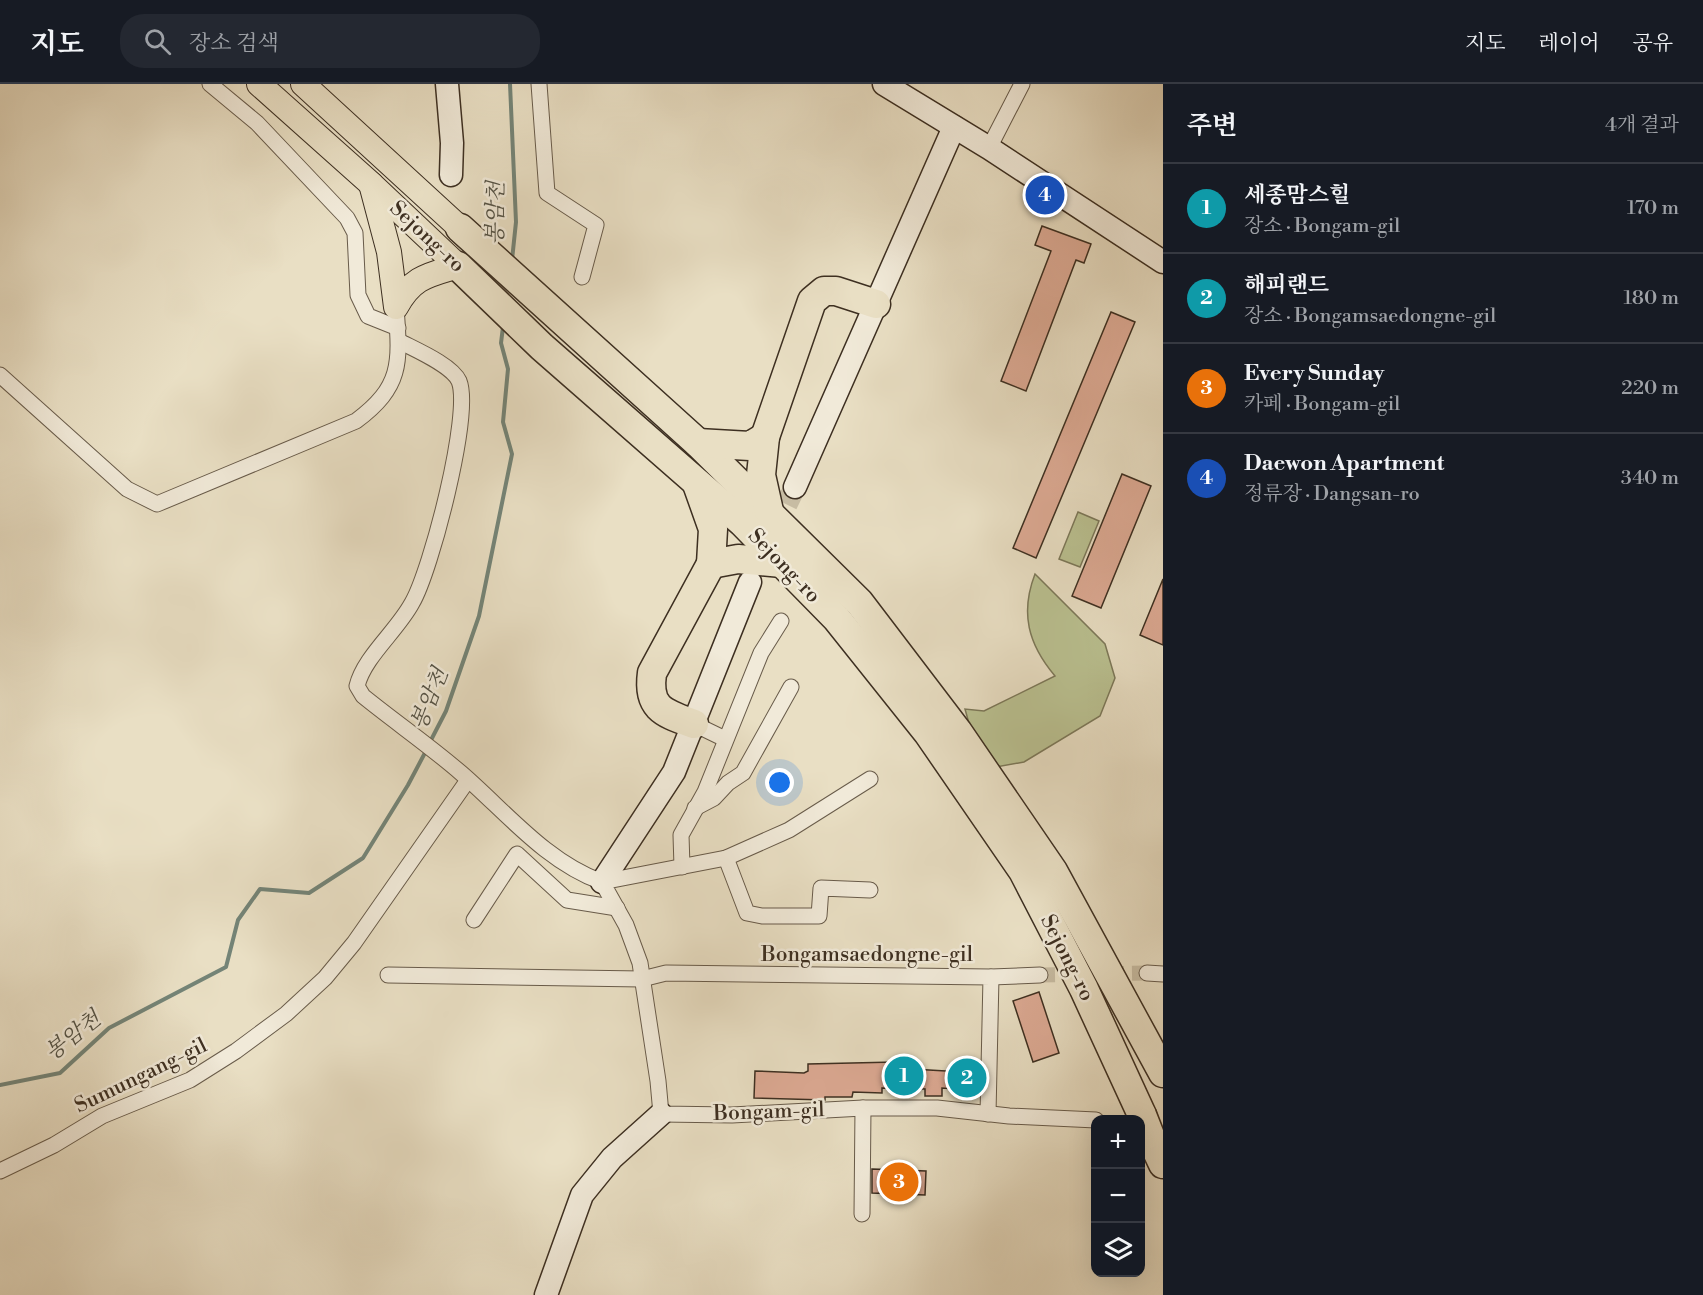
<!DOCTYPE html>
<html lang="ko">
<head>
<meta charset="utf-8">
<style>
  :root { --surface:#171b24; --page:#242831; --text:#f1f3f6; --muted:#9ea1a6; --line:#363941; --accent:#8c9099 }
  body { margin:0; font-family:"Libre Bodoni","Noto Serif KR",serif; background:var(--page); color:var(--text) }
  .controls { position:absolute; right:18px; bottom:18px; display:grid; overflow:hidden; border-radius:12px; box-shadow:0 6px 24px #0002 }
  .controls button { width:54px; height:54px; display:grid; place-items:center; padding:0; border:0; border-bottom:2px solid var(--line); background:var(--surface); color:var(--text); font:30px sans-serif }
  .you { position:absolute; left:780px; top:699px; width:21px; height:21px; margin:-15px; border:4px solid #fff; border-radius:50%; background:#1a73e8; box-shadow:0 0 0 9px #1a73e833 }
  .badge { display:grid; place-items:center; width:39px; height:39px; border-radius:50%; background:var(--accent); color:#fff; font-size:20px; font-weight:700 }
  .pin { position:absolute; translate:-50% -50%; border:3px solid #fff; box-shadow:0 2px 6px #0006 }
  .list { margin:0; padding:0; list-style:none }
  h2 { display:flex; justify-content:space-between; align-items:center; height:78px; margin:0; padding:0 24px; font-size:26px }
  h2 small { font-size:20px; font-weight:400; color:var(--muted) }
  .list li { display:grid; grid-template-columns:39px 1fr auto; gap:18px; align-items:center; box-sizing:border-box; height:90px; padding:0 24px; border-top:2px solid var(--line) }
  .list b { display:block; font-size:22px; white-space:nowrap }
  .list p { margin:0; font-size:20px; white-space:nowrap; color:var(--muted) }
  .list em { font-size:20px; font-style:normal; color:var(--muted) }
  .icon { flex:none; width:33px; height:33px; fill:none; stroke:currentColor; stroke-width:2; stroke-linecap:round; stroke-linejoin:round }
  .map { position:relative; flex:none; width:1163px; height:1211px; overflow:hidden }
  header { display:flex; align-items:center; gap:36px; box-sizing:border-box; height:84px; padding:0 30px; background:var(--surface); border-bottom:2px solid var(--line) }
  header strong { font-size:28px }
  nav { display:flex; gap:33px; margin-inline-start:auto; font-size:21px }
  .search { width:420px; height:54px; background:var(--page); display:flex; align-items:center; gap:15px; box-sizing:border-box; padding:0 21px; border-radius:24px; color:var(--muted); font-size:22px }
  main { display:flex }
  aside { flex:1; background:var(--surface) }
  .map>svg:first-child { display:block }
  .green { fill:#bac191; stroke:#7c7859; stroke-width:1.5 }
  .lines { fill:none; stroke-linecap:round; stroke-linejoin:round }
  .stream { stroke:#748477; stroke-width:4 }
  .building { fill:#ddaa94; stroke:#3d2f21; stroke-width:1.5 }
  .street-tunnel { stroke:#c7bca3; stroke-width:15; stroke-dasharray:15 8; stroke-linecap:butt }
  .secondary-tunnel { stroke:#c7bca3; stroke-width:22; stroke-dasharray:22 11; stroke-linecap:butt }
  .street-casing { stroke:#685b4a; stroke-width:17 }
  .secondary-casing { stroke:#3d2f21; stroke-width:25 }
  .primary-casing { stroke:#3d2f21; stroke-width:26 }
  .highway-casing { stroke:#3d2f21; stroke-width:31 }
  .street { stroke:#f1ead9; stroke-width:15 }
  .secondary { stroke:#f1ead9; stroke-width:22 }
  .primary { stroke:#e9dfc4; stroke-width:24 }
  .highway { stroke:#e9dfc4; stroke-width:28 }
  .highway-bridge-casing { stroke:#3d2f21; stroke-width:31; stroke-linecap:butt }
  .highway-bridge { stroke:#e9dfc4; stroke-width:28 }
  .labels { text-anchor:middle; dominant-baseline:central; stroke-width:5; stroke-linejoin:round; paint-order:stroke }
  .street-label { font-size:21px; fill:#3d2f21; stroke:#f1ead9 }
  .water-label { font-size:22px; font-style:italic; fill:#545245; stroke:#f1ead9 }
</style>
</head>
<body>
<header>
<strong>지도</strong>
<div class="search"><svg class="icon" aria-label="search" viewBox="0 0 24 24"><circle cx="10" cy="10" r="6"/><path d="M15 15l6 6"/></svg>장소 검색</div>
<nav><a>지도</a><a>레이어</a><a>공유</a></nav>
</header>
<main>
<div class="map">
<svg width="1163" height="1211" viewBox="0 0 1163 1211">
  <rect width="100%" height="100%" fill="#e9dfc4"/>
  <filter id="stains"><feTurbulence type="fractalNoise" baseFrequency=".00333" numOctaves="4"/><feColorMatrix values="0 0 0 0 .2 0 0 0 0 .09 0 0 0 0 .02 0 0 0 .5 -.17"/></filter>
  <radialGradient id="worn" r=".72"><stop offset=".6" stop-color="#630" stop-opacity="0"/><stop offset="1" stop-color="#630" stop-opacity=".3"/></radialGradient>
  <!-- green -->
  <g class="green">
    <polygon points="1078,428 1099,437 1080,483 1059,475"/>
    <path d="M1035,490l70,70 10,34 -15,38 -76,46 -28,5 -23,-29 -8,-29 19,2 71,-35c-27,-32 -35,-63 -20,-102z"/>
  </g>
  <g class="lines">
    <!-- stream -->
    <g class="stream">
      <polyline points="510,0 516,138 512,176"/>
      <polyline points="430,658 446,627 479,532 512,370 503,338 508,285 501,259 503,243"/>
      <polyline points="0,1001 60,989 109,944 226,883 238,836 260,805 309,809 363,774 408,701 427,665"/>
    </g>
  </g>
  <!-- building -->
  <g class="building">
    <polygon points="1042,142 1091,160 1084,179 1076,176 1026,307 1001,297 1051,167 1035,161"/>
    <polygon points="1111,228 1135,238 1036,474 1013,464"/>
    <polygon points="1122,390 1151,402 1101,524 1072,512"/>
    <polygon points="1163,495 1163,561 1140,551"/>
    <polygon points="1039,908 1059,969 1033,978 1013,917"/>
    <polygon points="896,978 913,979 912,985 963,988 963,978 978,979 978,1007 942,1004 942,1012 925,1012 925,1005 882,1004 882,1009 853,1008 852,1013 825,1013 825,1016 754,1014 755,987 804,989 808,987 808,980"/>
    <polygon points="872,1085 926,1087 925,1111 872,1109"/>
  </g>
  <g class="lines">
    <!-- street-tunnel -->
    <polyline class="street-tunnel" points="1040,891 1147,889"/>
    <!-- secondary-tunnel -->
    <polyline class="secondary-tunnel" points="772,450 795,403"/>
    <defs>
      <g id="street">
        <polyline points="210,0 257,39 347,134 355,149 358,211 368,232 398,244"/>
        <polyline points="539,0 547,109 596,141 582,193"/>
        <polyline points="989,64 1022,0"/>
        <path d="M399,257c15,8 53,24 60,40 13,32 -28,190 -47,222 -15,28 -48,54 -55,83l6,10c32,26 67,50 98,77 44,38 85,89 141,109"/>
        <path d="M0,291l127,114 30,15 199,-83c47,-35 44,-59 40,-114"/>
        <polyline points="694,640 725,655"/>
        <polyline points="870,695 789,746 726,774 602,798 626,841 640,879 658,997 661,1030 732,1031 863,1024 937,1024 1009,1032 1096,1036"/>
        <polyline points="695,724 714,714 728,699 743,689 791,603"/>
        <polyline points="726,774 747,829 762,832 819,832 821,804 870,806"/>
        <polyline points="682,783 681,751 705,708 761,569 781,537"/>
        <polyline points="474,836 517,770 567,816 617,824"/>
        <polyline points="1147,889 1163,890"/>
        <polyline points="388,891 642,895 666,889 991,893 988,1030"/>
        <polyline points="991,893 1040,891"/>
        <polyline points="0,1087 54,1061 102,1032 190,996 236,967 286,930 325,894 354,859 468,696"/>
        <polyline points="862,1130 863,1024"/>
      </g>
      <g id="secondary">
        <polyline points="447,0 452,59 451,91"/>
        <polyline points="884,0 989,64 1163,178"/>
        <polyline points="795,403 954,43"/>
        <polyline points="602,798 674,688 750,498"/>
        <polyline points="546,1211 582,1111 612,1074 661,1030"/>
      </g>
      <g id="primary">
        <polyline points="259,0 370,99 458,182"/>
        <polyline points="303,0 460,144"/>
        <path d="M371,100l18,68 7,55c16,-30 32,-32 62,-41"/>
      </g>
      <g id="highway">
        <polyline points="460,144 698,359 859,518 958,648 1053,787 1163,989"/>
        <polyline points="458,182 542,263 742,438 837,535 928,649 1023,787 1084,905 1142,1031"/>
        <polyline points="765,353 812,217 824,207 836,207 876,220"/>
        <polyline points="698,359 750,362 765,353 761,391 769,427"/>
        <polyline points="697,400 713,445 711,480 738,475 782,479"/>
        <path d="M694,640c-30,-11 -47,-15 -42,-51l59,-109"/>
        <polyline points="1153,1059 1163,1080"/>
      </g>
    </defs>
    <!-- street casing -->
    <use href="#street" class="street-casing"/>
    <!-- secondary casing -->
    <use href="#secondary" class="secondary-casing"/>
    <!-- primary casing -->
    <use href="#primary" class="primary-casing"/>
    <!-- highway casing -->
    <use href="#highway" class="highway-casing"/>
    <!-- street -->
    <use href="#street" class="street"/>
    <!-- secondary -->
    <use href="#secondary" class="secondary"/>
    <!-- primary -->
    <use href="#primary" class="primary"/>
    <!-- highway -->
    <use href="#highway" class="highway"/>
    <defs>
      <polyline id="highway-bridge" points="1142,1031 1153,1059"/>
    </defs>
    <!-- highway-bridge casing -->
    <use href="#highway-bridge" class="highway-bridge-casing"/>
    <!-- highway-bridge -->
    <use href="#highway-bridge" class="highway-bridge"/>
  </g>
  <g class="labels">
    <!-- street labels -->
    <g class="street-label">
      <text transform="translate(427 153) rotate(43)">Sejong-ro</text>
      <text transform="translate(784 482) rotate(46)">Sejong-ro</text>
      <text x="867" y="871">Bongamsaedongne-gil</text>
      <text transform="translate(1067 874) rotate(63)">Sejong-ro</text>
      <text transform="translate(141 992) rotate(-26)">Sumungang-gil</text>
      <text transform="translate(769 1028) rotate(-2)">Bongam-gil</text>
    </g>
    <!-- water labels -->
    <g class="water-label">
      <text transform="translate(496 129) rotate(-89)">봉암천</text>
      <text transform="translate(430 615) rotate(-68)">봉암천</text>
      <text transform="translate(73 952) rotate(-38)">봉암천</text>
    </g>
  </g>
  <rect width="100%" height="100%" filter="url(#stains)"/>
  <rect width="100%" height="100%" fill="url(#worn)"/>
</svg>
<div class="controls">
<button>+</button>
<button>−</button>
<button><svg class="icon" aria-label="layers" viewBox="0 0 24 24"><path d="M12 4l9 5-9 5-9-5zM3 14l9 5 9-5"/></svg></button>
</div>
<div class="you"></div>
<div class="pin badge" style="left:904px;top:992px;background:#0f9aa8">1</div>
<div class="pin badge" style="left:967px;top:994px;background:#0f9aa8">2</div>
<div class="pin badge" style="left:899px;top:1098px;background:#e8710a">3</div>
<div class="pin badge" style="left:1045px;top:111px;background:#1a4fb4">4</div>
</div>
<aside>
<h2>주변<small>4개 결과</small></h2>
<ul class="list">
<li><span class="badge" style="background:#0f9aa8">1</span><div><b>세종맘스힐</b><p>장소 · Bongam-gil</p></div><em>170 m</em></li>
<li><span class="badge" style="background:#0f9aa8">2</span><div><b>해피랜드</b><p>장소 · Bongamsaedongne-gil</p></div><em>180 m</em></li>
<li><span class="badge" style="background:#e8710a">3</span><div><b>Every Sunday</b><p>카페 · Bongam-gil</p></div><em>220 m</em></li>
<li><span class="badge" style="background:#1a4fb4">4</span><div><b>Daewon Apartment</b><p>정류장 · Dangsan-ro</p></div><em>340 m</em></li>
</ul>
</aside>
</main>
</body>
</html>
